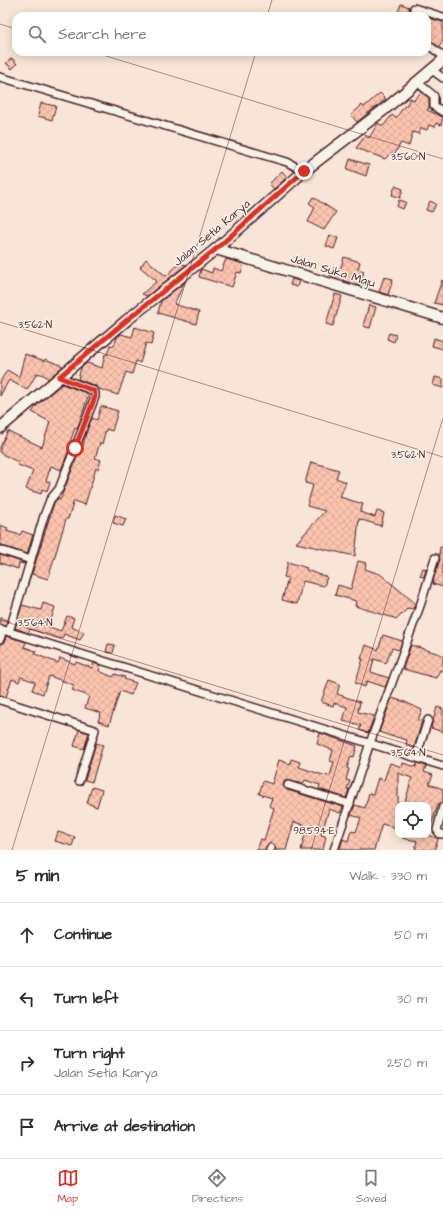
<!DOCTYPE html>
<html lang="en">
<head>
<meta charset="utf-8">
<style>
  :root { --surface:#fff; --page:#f7f7f7; --text:#2b2b33; --muted:#7c7c81; --line:#e1e1e2; --accent:#d93025 }
  body { margin:0; font-family:"Architects Daughter",sans-serif; background:var(--page); color:var(--text) }
  .controls { position:absolute; right:12px; bottom:12px; display:grid; overflow:hidden; border-radius:8px; box-shadow:0 2px 10px #0003 }
  .controls button { width:36px; height:36px; display:grid; place-items:center; padding:0; border:0; border-bottom:1px solid var(--line); background:var(--surface); color:var(--text); font:20px sans-serif }
  .stop { position:absolute; width:12px; height:12px; margin:-9px; border:3px solid #d93025; border-radius:50%; background:#fff }
  .stop.end { background:#d93025; border-color:#fff; box-shadow:0 1px 4px #0008 }
  .list { margin:0; padding:0; list-style:none }
  h2 { display:flex; justify-content:space-between; align-items:center; height:52px; margin:0; padding:0 16px; font-size:17px }
  h2 small { font-size:13px; font-weight:400; color:var(--muted) }
  .list li { display:grid; grid-template-columns:26px 1fr auto; gap:12px; align-items:center; box-sizing:border-box; height:64px; padding:0 16px; border-top:1px solid var(--line) }
  .list b { display:block; font-size:15px; white-space:nowrap }
  .list p { margin:0; font-size:13px; white-space:nowrap; color:var(--muted) }
  .list em { font-size:13px; font-style:normal; color:var(--muted) }
  .icon { flex:none; width:22px; height:22px; fill:none; stroke:currentColor; stroke-width:2; stroke-linecap:round; stroke-linejoin:round }
  .map { position:relative; flex:none; width:443px; height:850px; overflow:hidden }
  .search { position:absolute; background:var(--surface); box-shadow:0 2px 10px #0003; left:12px; right:12px; top:12px; height:44px; display:flex; align-items:center; gap:10px; box-sizing:border-box; padding:0 14px; border-radius:12px; color:var(--muted); font-size:15px }
  .sheet { height:308px; background:var(--surface) }
  nav { display:flex; justify-content:space-around; align-items:center; box-sizing:border-box; height:56px; border-top:1px solid var(--line); background:var(--surface); font-size:11px; color:var(--muted) }
  nav a { display:grid; justify-items:center; gap:2px }
  nav .on { color:var(--accent) }
  .map>svg:first-child { display:block }
  .building { fill:url(#building-cross-hatch); stroke:#4a1f2b }
  .lines { fill:none; stroke-linecap:round; stroke-linejoin:round }
  .street-casing { stroke:#4a1f2b; stroke-width:10 }
  .secondary-casing { stroke:#4a1f2b; stroke-width:13 }
  .street { stroke:#f7f3e8; stroke-width:7 }
  .secondary { stroke:#f7f3e8; stroke-width:10 }
  .route { stroke:#d93025; stroke-width:5 }
  .ticks { fill:none; stroke:#4a1f2b; stroke-width:1; stroke-opacity:0.45 }
  .labels { text-anchor:middle; dominant-baseline:central; stroke-width:3; stroke-linejoin:round; paint-order:stroke }
  .street-label { font-size:12px; fill:#4a1f2b; stroke:#f7f3e8 }
  .ticks-label { font-size:10px; text-anchor:middle; fill:#4a1f2b; stroke:#f7f3e8; stroke-width:3; stroke-linejoin:round; paint-order:stroke }
</style>
</head>
<body>
<div class="map">
<svg width="443" height="850" viewBox="0 0 443 850">
  <defs>
    <pattern id="building-cross-hatch" width="8" height="8" patternUnits="userSpaceOnUse"><rect width="8" height="8" fill="#fbc4af"/><path d="M0 0l8 8M0 8l8-8" fill="none" stroke="#d9a897"/></pattern>
  </defs>
  <rect width="100%" height="100%" fill="#f8e5d7"/>
  <filter id="ink" filterUnits="userSpaceOnUse"><feTurbulence type="fractalNoise" baseFrequency=".025" numOctaves="2"/><feDisplacementMap in="SourceGraphic" scale="8" xChannelSelector="R" yChannelSelector="G"/><feConvolveMatrix kernelMatrix="1 2 1 2 8 2 1 2 1" color-interpolation-filters="sRGB"/></filter>
  <g filter="url(#ink)">
    <!-- building -->
    <g class="building">
      <polygon points="401,4 409,7 409,9 412,12 410,16 398,12"/>
      <polygon points="428,18 443,22 443,41 439,47 427,39"/>
      <polygon points="12,58 17,64 12,69 6,63"/>
      <polygon points="421,92 429,98 429,108 427,110 443,117 441,125 436,123 435,127 429,125 427,130 421,128 419,134 413,132 409,146 401,143 394,155 391,153 385,159 356,148 365,136 369,138 378,123 383,126 392,115 396,118 405,105 406,106 410,98 414,100"/>
      <polygon points="380,93 386,99 357,122 351,115 362,105 364,107"/>
      <polygon points="41,103 56,106 52,120 38,116"/>
      <polygon points="350,159 369,165 366,176 347,169"/>
      <polygon points="282,171 287,177 274,189 269,184"/>
      <polygon points="395,186 403,189 400,198 392,195"/>
      <polygon points="313,197 336,212 324,230 308,222 315,207 309,203"/>
      <polygon points="399,200 406,202 403,209 397,207"/>
      <polygon points="430,201 436,204 432,212 426,210"/>
      <polygon points="330,235 338,238 334,249 326,246"/>
      <polygon points="344,257 360,262 358,269 364,271 359,286 330,276 333,268 340,270"/>
      <polygon points="146,259 166,276 180,263 186,265 147,296 142,294 157,281 140,267"/>
      <polygon points="226,259 244,264 241,273 237,272 232,287 199,277 201,269 212,273 213,268 221,271"/>
      <polygon points="384,277 393,279 388,295 379,292"/>
      <polygon points="292,279 299,281 297,287 290,285"/>
      <polygon points="442,280 443,281 443,305 434,303"/>
      <polygon points="185,282 174,304 199,312 196,324 158,313 161,301"/>
      <polygon points="335,294 342,296 333,326 326,324"/>
      <polygon points="369,305 376,307 370,328 363,326"/>
      <polygon points="135,327 154,333 151,345 146,343 140,363 136,361 132,374 126,372 118,395 99,389 96,386 78,379 81,368 87,363 102,368 105,354 107,355 110,345 114,346 117,337 121,334 132,337"/>
      <polygon points="389,333 396,335 394,342 387,339"/>
      <polygon points="434,338 443,341 443,349 432,346"/>
      <polygon points="25,354 45,361 45,359 63,366 48,379 44,375 37,373 27,390 9,380 0,396 0,382 7,370 19,377"/>
      <polygon points="435,377 443,379 443,388 433,385"/>
      <polygon points="62,384 89,394 77,429 75,428 70,442 72,442 61,470 51,466 46,481 50,482 47,491 42,489 41,494 26,489 33,471 18,465 18,462 0,453 0,447 8,431 42,447 50,422 32,412 38,404"/>
      <polygon points="101,406 118,411 112,431 106,429 102,444 100,443 95,458 101,460 98,469 96,468 85,505 74,501 68,519 66,519 48,579 32,574 54,503 57,499 60,500 82,445 83,445 86,433 92,418 97,420"/>
      <polygon points="311,462 339,470 336,478 346,482 340,497 363,504 360,512 375,517 377,511 384,513 381,526 359,519 355,556 296,543 325,511 307,506 313,485 305,483"/>
      <polygon points="115,515 126,519 123,526 113,523"/>
      <polygon points="0,525 8,528 6,531 20,535 22,531 33,535 27,554 3,546 2,544 0,545"/>
      <polygon points="440,547 443,547 443,587 433,584 434,581 433,581 440,559 439,555"/>
      <polygon points="0,555 25,563 24,564 19,563 18,569 0,563"/>
      <polygon points="358,561 366,563 365,569 380,574 415,603 413,609 408,608 397,619 355,606 356,601 335,595 338,585 351,589"/>
      <polygon points="288,562 307,568 306,570 327,577 324,586 303,581 297,604 282,600 288,578 284,577"/>
      <polygon points="423,568 426,569 424,577 420,576"/>
      <polygon points="43,603 55,607 49,627 61,631 67,616 74,618 71,627 84,632 80,640 64,634 62,639 30,629 28,633 15,628 22,605 41,610"/>
      <polygon points="0,618 7,620 6,626 0,624"/>
      <polygon points="383,635 402,641 399,650 392,648 386,663 374,659 371,672 389,678 385,687 367,681 365,687 355,683 363,659 361,659 366,645 378,650"/>
      <polygon points="6,636 26,642 24,647 36,651 35,654 58,663 60,658 75,664 76,662 92,668 94,663 101,666 99,671 113,677 115,674 125,677 124,679 136,683 131,695 120,691 109,725 98,721 101,713 85,708 89,696 72,690 74,685 49,676 43,694 32,690 35,682 21,677 19,682 12,679 6,697 0,695 0,647 1,644 5,641"/>
      <polygon points="108,644 115,645 113,653 106,652"/>
      <polygon points="411,645 443,655 443,671 440,670 436,678 403,669"/>
      <polygon points="329,680 340,684 337,694 360,702 358,712 374,716 368,733 359,730 361,725 343,721 347,707 334,703 333,706 321,702"/>
      <polygon points="392,698 405,702 422,710 418,720 422,721 414,748 406,745 407,740 393,736 393,737 379,732"/>
      <polygon points="437,707 443,709 443,732 431,728"/>
      <polygon points="79,730 89,733 84,749 74,746"/>
      <polygon points="320,733 357,746 354,757 351,756 347,768 349,769 346,780 350,781 347,789 349,789 346,798 319,789 320,785 305,780 303,784 287,780 284,782 283,786 287,790 343,807 340,813 329,809 321,835 326,836 323,850 301,850 307,826 294,822 286,850 276,850 275,846 271,843 267,845 265,850 256,850 260,839 264,840 274,808 269,806 272,798 259,794 263,781 272,784 279,760 290,764 291,759 300,762 299,767 323,775 330,776 334,762 330,761 333,750 317,744"/>
      <polygon points="96,743 103,745 92,782 85,780"/>
      <polygon points="390,763 402,767 403,763 416,767 417,763 426,766 424,772 433,775 429,784 443,789 443,802 438,804 430,829 428,829 428,805 404,805 412,778 398,773 398,822 396,828 382,824 374,850 347,850 340,848 343,839 348,841 351,831 356,832 361,818 351,815 355,805 365,808 369,793 373,794 378,778 384,780"/>
      <polygon points="92,787 102,790 97,807 87,803"/>
      <polygon points="58,832 75,837 72,846 55,841"/>
      <polygon points="403,835 429,835 438,839 435,850 415,850 417,841 402,838"/>
    </g>
    <g class="lines">
      <defs>
        <g id="street">
          <polyline points="414,8 443,17"/>
          <polyline points="427,44 443,56"/>
          <polyline points="432,70 443,78"/>
          <polyline points="0,77 287,162 304,171"/>
          <polyline points="417,82 434,96 434,106 443,112"/>
          <polyline points="0,550 31,560"/>
          <polyline points="0,629 443,766"/>
          <polyline points="9,632 44,516 50,500 59,489 95,397 95,393 94,391 59,377"/>
          <polyline points="0,639 3,630"/>
          <polyline points="0,700 95,730 79,781"/>
          <polyline points="416,757 428,720"/>
          <polyline points="288,785 350,804"/>
          <polyline points="443,807 437,830 440,834 443,834"/>
          <polyline points="270,850 271,848"/>
          <polyline points="334,850 370,743 421,603 435,558"/>
        </g>
        <g id="secondary">
          <polyline points="216,249 443,318"/>
          <polyline points="0,428 127,320 216,249 304,171 385,109 443,60"/>
        </g>
      </defs>
      <!-- street casing -->
      <use href="#street" class="street-casing"/>
      <!-- secondary casing -->
      <use href="#secondary" class="secondary-casing"/>
      <!-- street -->
      <use href="#street" class="street"/>
      <!-- secondary -->
      <use href="#secondary" class="secondary"/>
    </g>
  </g>
  <g class="lines" filter="url(#ink)">
    <!-- route -->
    <polyline class="route" points="75,448 95,397 95,393 94,391 59,377 127,320 216,249 304,171"/>
  </g>
  <!-- ticks -->
  <path class="ticks" d="M267,16l5,-16M0,24l16,5M93,52l350,107M0,322l443,135M0,620l443,135M12,850l244,-798M311,850l132,-432"/>
  <g class="labels">
    <!-- street labels -->
    <g class="street-label">
      <text transform="translate(212 233) rotate(-40)">Jalan Setia Karya</text>
      <text transform="translate(333 271) rotate(17)">Jalan Suka Maju</text>
    </g>
  </g>
  <g class="ticks-label">
    <text x="408" y="160">3.560°N</text>
    <text x="35" y="328">3.562°N</text>
    <text x="408" y="458">3.562°N</text>
    <text x="35" y="626">3.564°N</text>
    <text x="408" y="756">3.564°N</text>
    <text x="314" y="834">98.594°E</text>
  </g>
</svg>
<div class="controls">
<button><svg class="icon" aria-label="locate" viewBox="0 0 24 24"><circle cx="12" cy="12" r="6"/><path d="M12 2v4M12 18v4M2 12h4M18 12h4"/></svg></button>
</div>
<div class="stop" style="left:75px;top:448px"></div>
<div class="stop end" style="left:304px;top:171px"></div>
<div class="search"><svg class="icon" aria-label="search" viewBox="0 0 24 24"><circle cx="10" cy="10" r="6"/><path d="M15 15l6 6"/></svg>Search here</div>
</div>
<section class="sheet">
<h2>5 min<small>Walk · 330 m</small></h2>
<ul class="list">
<li><svg class="icon" aria-label="ahead" viewBox="0 0 24 24"><path d="M12 20V5M6 11l6-6 6 6"/></svg><div><b>Continue</b></div><em>50 m</em></li>
<li><svg class="icon" aria-label="left" viewBox="0 0 24 24"><path d="M17 20v-9H6M10 6l-5 5 5 5"/></svg><div><b>Turn left</b></div><em>30 m</em></li>
<li><svg class="icon" aria-label="right" viewBox="0 0 24 24"><path d="M7 20v-9h11M14 6l5 5-5 5"/></svg><div><b>Turn right</b><p>Jalan Setia Karya</p></div><em>250 m</em></li>
<li><svg class="icon" aria-label="arrive" viewBox="0 0 24 24"><path d="M6 21V4h12l-3 4 3 4H6"/></svg><div><b>Arrive at destination</b></div></li>
</ul>
</section>
<nav>
<a class="on"><svg class="icon" aria-label="map" viewBox="0 0 24 24"><path d="M3 6l6-2 6 2 6-2v14l-6 2-6-2-6 2zM9 4v14M15 6v14"/></svg>Map</a>
<a><svg class="icon" aria-label="directions" viewBox="0 0 24 24"><path d="M12 3l9 9-9 9-9-9zM9 14v-3h6M13 9l2 2-2 2"/></svg>Directions</a>
<a><svg class="icon" aria-label="saved" viewBox="0 0 24 24"><path d="M7 4h10v16l-5-4-5 4z"/></svg>Saved</a>
</nav>
</body>
</html>
